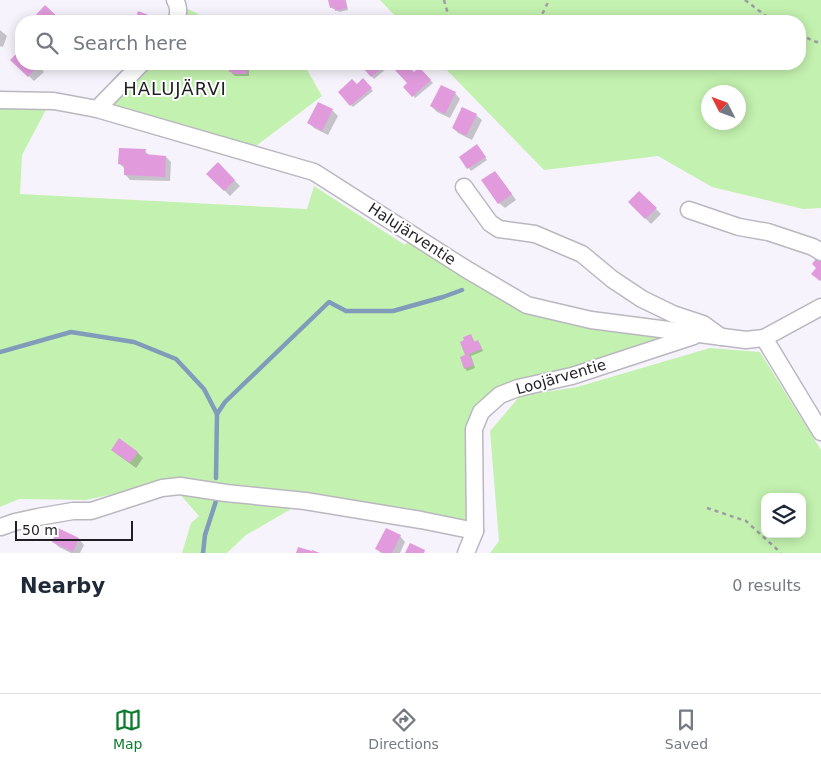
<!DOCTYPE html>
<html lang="en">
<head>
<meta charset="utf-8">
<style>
  :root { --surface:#fff; --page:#f6f6f7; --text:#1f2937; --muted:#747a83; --line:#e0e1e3; --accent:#0f7c30 }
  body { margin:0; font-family:"DejaVu Sans",sans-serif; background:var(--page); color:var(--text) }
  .controls { position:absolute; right:15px; bottom:15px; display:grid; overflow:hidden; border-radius:10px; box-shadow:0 2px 12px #0003 }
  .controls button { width:45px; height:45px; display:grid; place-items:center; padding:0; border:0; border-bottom:1px solid var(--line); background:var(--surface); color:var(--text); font:25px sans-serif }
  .compass { position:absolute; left:701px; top:85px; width:45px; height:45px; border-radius:50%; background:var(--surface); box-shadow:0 2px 12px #0003; rotate:312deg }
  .scale { position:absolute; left:15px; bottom:12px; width:118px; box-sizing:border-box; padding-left:5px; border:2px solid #211f23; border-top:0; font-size:14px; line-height:18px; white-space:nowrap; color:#211f23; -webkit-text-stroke:4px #fff; paint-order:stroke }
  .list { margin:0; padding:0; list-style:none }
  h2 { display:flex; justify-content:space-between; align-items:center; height:65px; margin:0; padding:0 20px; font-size:21px }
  h2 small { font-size:16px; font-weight:400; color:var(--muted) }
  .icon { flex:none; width:28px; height:28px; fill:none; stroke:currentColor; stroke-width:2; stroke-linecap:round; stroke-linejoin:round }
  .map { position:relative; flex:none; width:821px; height:553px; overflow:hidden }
  .search { position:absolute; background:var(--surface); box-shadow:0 2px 12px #0003; left:15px; right:15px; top:15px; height:55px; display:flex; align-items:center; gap:12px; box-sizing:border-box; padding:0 18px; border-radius:20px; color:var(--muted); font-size:19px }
  .sheet { height:140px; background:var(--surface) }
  nav { display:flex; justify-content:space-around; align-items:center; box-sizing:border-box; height:70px; border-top:1px solid var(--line); background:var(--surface); font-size:14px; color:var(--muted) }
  nav a { display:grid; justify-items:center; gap:2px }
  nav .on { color:var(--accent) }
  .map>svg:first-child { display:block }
  .green { fill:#c3f1af; fill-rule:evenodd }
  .shadow { fill:#0003 }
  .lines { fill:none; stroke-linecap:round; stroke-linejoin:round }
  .stream { stroke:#809cba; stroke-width:4.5 }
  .building { fill:#e19bdd }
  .minor-casing { stroke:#bbb7c0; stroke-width:19 }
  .path { stroke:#9f9ca3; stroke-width:2.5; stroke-dasharray:4 4; stroke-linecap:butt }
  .minor { stroke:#fff; stroke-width:16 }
  .labels { text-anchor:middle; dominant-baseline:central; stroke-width:4; stroke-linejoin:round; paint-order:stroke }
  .street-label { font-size:15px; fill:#211f23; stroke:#fff }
  .quarter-label { font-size:18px; letter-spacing:1px; fill:#211f23; stroke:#fff }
</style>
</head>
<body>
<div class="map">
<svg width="821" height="553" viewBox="0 0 821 553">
  <rect width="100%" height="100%" fill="#f7f3fc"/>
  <!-- green -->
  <g class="green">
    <path d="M380,0h441v208l-18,1 -91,-22 -54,-31 -114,14 -103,-106h359v-43h-400zM708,92h30v30h-30z"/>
    <polygon points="178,4 212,21 176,21"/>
    <polygon points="141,64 298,64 306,68 322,96 248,152 97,109"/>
    <polygon points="0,105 48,106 22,155 20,194 307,209 314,186 405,245 415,236 527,305 698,335 518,388 481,412 475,531 305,501 246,535 227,553 182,553 191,523 199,516 169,482 86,500 19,499 0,507"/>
    <path d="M710,348l50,4 61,98v103h-331l9,-12 -9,-110 30,-35 57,-9zM765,497h37v37h-37z"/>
  </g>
  <!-- shadow -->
  <g class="shadow">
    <polygon points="333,0 346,0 348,10 339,12 336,9 333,9 331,7"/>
    <polygon points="0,30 7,36 3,47 0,46"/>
    <polygon points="21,50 21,64 36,64 44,72 34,81 12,60"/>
    <polygon points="233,64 249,64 249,76 235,76 230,71 233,67"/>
    <polygon points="368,64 382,64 386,69 374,79 364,67"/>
    <polygon points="402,64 406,64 414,73 419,68 433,83 415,98 405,87 409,83 396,69"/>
    <polygon points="363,80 373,91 353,107 339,92 357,85"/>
    <polygon points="455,93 460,99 450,118 437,112 431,106"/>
    <polygon points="332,110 338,116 328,135 314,128 309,123"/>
    <polygon points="476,115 482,120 472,140 458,133 453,128"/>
    <polygon points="479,148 487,160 471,171 460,157"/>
    <polygon points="145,151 150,156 166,157 171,162 170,181 130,180 125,174 125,169 120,164"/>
    <polygon points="218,164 240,186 230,196 208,174"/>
    <polygon points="495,172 500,178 516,200 505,208 499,203 483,181"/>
    <polygon points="639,192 661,214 651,224 629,202"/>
    <polygon points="471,335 475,343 478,342 480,344 483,351 471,356 475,368 467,371 465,368 467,356 466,341"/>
    <polygon points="112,450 137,452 143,458 136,468 118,455"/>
    <polygon points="59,530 79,539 84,545 80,553 71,553 59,547 53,542"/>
    <polygon points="400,536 405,542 400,553 381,553 377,549"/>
  </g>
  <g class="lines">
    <!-- stream -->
    <g class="stream">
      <polyline points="0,352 71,332 134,342 176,359 204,389 217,414 216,478"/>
      <polyline points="217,414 225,402 329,302 346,311 393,311 443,297 462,290"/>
      <polyline points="203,553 205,535 216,501"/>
    </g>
  </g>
  <!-- building -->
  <g class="building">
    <polygon points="328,0 345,0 347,8 335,11 334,7 330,8"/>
    <polygon points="45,5 62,21 39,21 34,17"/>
    <polygon points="138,11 151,16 149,21 135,21"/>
    <polygon points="21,49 21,64 37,64 39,65 28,77 10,60"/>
    <polygon points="232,64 247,64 247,74 232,74 232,72 229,72 229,66 232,66"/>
    <polygon points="366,64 383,64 385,66 371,77 362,67"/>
    <polygon points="400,64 407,64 414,72 419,67 431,80 412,97 403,87 407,83 394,69"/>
    <polygon points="363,78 372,88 350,106 338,92 352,79 357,84"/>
    <polygon points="441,85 456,92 445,114 430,106"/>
    <polygon points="318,102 333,109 322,131 307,123"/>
    <polygon points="462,107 477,114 466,136 452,128"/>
    <polygon points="477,144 486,157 467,169 459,157"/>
    <polygon points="119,148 146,149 145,154 166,156 165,177 124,175 124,165 118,164"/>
    <polygon points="218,162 235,180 224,191 206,174"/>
    <polygon points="495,171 512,194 498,204 481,180"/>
    <polygon points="639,191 657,208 645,219 628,202"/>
    <polygon points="818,256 821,258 821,280 820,281 811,274 816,268 812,264"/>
    <polygon points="471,334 474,342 478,340 482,349 469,354 474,365 464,369 460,357 465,355 460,342 464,340 463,337"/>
    <polygon points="119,438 138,452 130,463 111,450"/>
    <polygon points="58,528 79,538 73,552 52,542"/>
    <polygon points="386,528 401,535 392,553 383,553 375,549"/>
    <polygon points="410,543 425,550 424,553 405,553"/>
    <polygon points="298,547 312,551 312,550 320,553 296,553"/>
  </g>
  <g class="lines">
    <defs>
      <g id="minor">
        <path d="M175,0c4,6 4,15 1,21"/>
        <polyline points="0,100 54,101 97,109 314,172 466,269 527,305 591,320 746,340 764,338 821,307"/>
        <polyline points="97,109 141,64"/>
        <polyline points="464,187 490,223 499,229 535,234 582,254 612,279 642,299 673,314 703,324 721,337"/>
        <polyline points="689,210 739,227 768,232 813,247 821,252"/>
        <polyline points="764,338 821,432"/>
        <polyline points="1,527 15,522 38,517 73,511 91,511 162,488 180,486 226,493 305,501 421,520 475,531"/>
        <polyline points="466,553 475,531 474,429 481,412 500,395 518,388 572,376 694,336"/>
      </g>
    </defs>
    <!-- minor casing -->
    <use href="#minor" class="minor-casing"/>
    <!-- path -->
    <g class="path">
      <polyline points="444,0 450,21"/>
      <polyline points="745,0 766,16 776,21"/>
      <polyline points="539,21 549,0"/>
      <polyline points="800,34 813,41 821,43"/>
      <polyline points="707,508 746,521 781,553"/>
    </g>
    <!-- minor -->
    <use href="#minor" class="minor"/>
  </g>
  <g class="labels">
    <!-- street labels -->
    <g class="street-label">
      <text transform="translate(412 234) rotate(33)">Halujärventie</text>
      <text transform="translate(561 377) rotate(-16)">Loojärventie</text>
    </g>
    <!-- quarter labels -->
    <g class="quarter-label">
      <text x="175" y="88">HALUJÄRVI</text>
    </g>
  </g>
</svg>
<div class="controls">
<button><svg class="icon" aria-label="layers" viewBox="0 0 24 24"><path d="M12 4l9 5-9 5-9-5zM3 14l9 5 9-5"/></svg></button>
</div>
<svg class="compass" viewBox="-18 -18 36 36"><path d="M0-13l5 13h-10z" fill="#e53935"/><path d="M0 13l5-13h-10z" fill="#747a83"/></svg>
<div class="scale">50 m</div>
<div class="search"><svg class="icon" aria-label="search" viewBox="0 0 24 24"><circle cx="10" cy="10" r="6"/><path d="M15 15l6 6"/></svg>Search here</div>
</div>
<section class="sheet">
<h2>Nearby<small>0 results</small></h2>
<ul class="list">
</ul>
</section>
<nav>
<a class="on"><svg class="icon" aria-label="map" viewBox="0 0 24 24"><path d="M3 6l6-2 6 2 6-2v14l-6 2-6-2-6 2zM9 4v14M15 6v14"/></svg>Map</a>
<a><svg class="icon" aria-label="directions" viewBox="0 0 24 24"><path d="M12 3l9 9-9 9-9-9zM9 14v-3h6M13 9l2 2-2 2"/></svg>Directions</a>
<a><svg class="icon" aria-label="saved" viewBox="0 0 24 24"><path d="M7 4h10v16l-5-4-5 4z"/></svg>Saved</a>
</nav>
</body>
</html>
